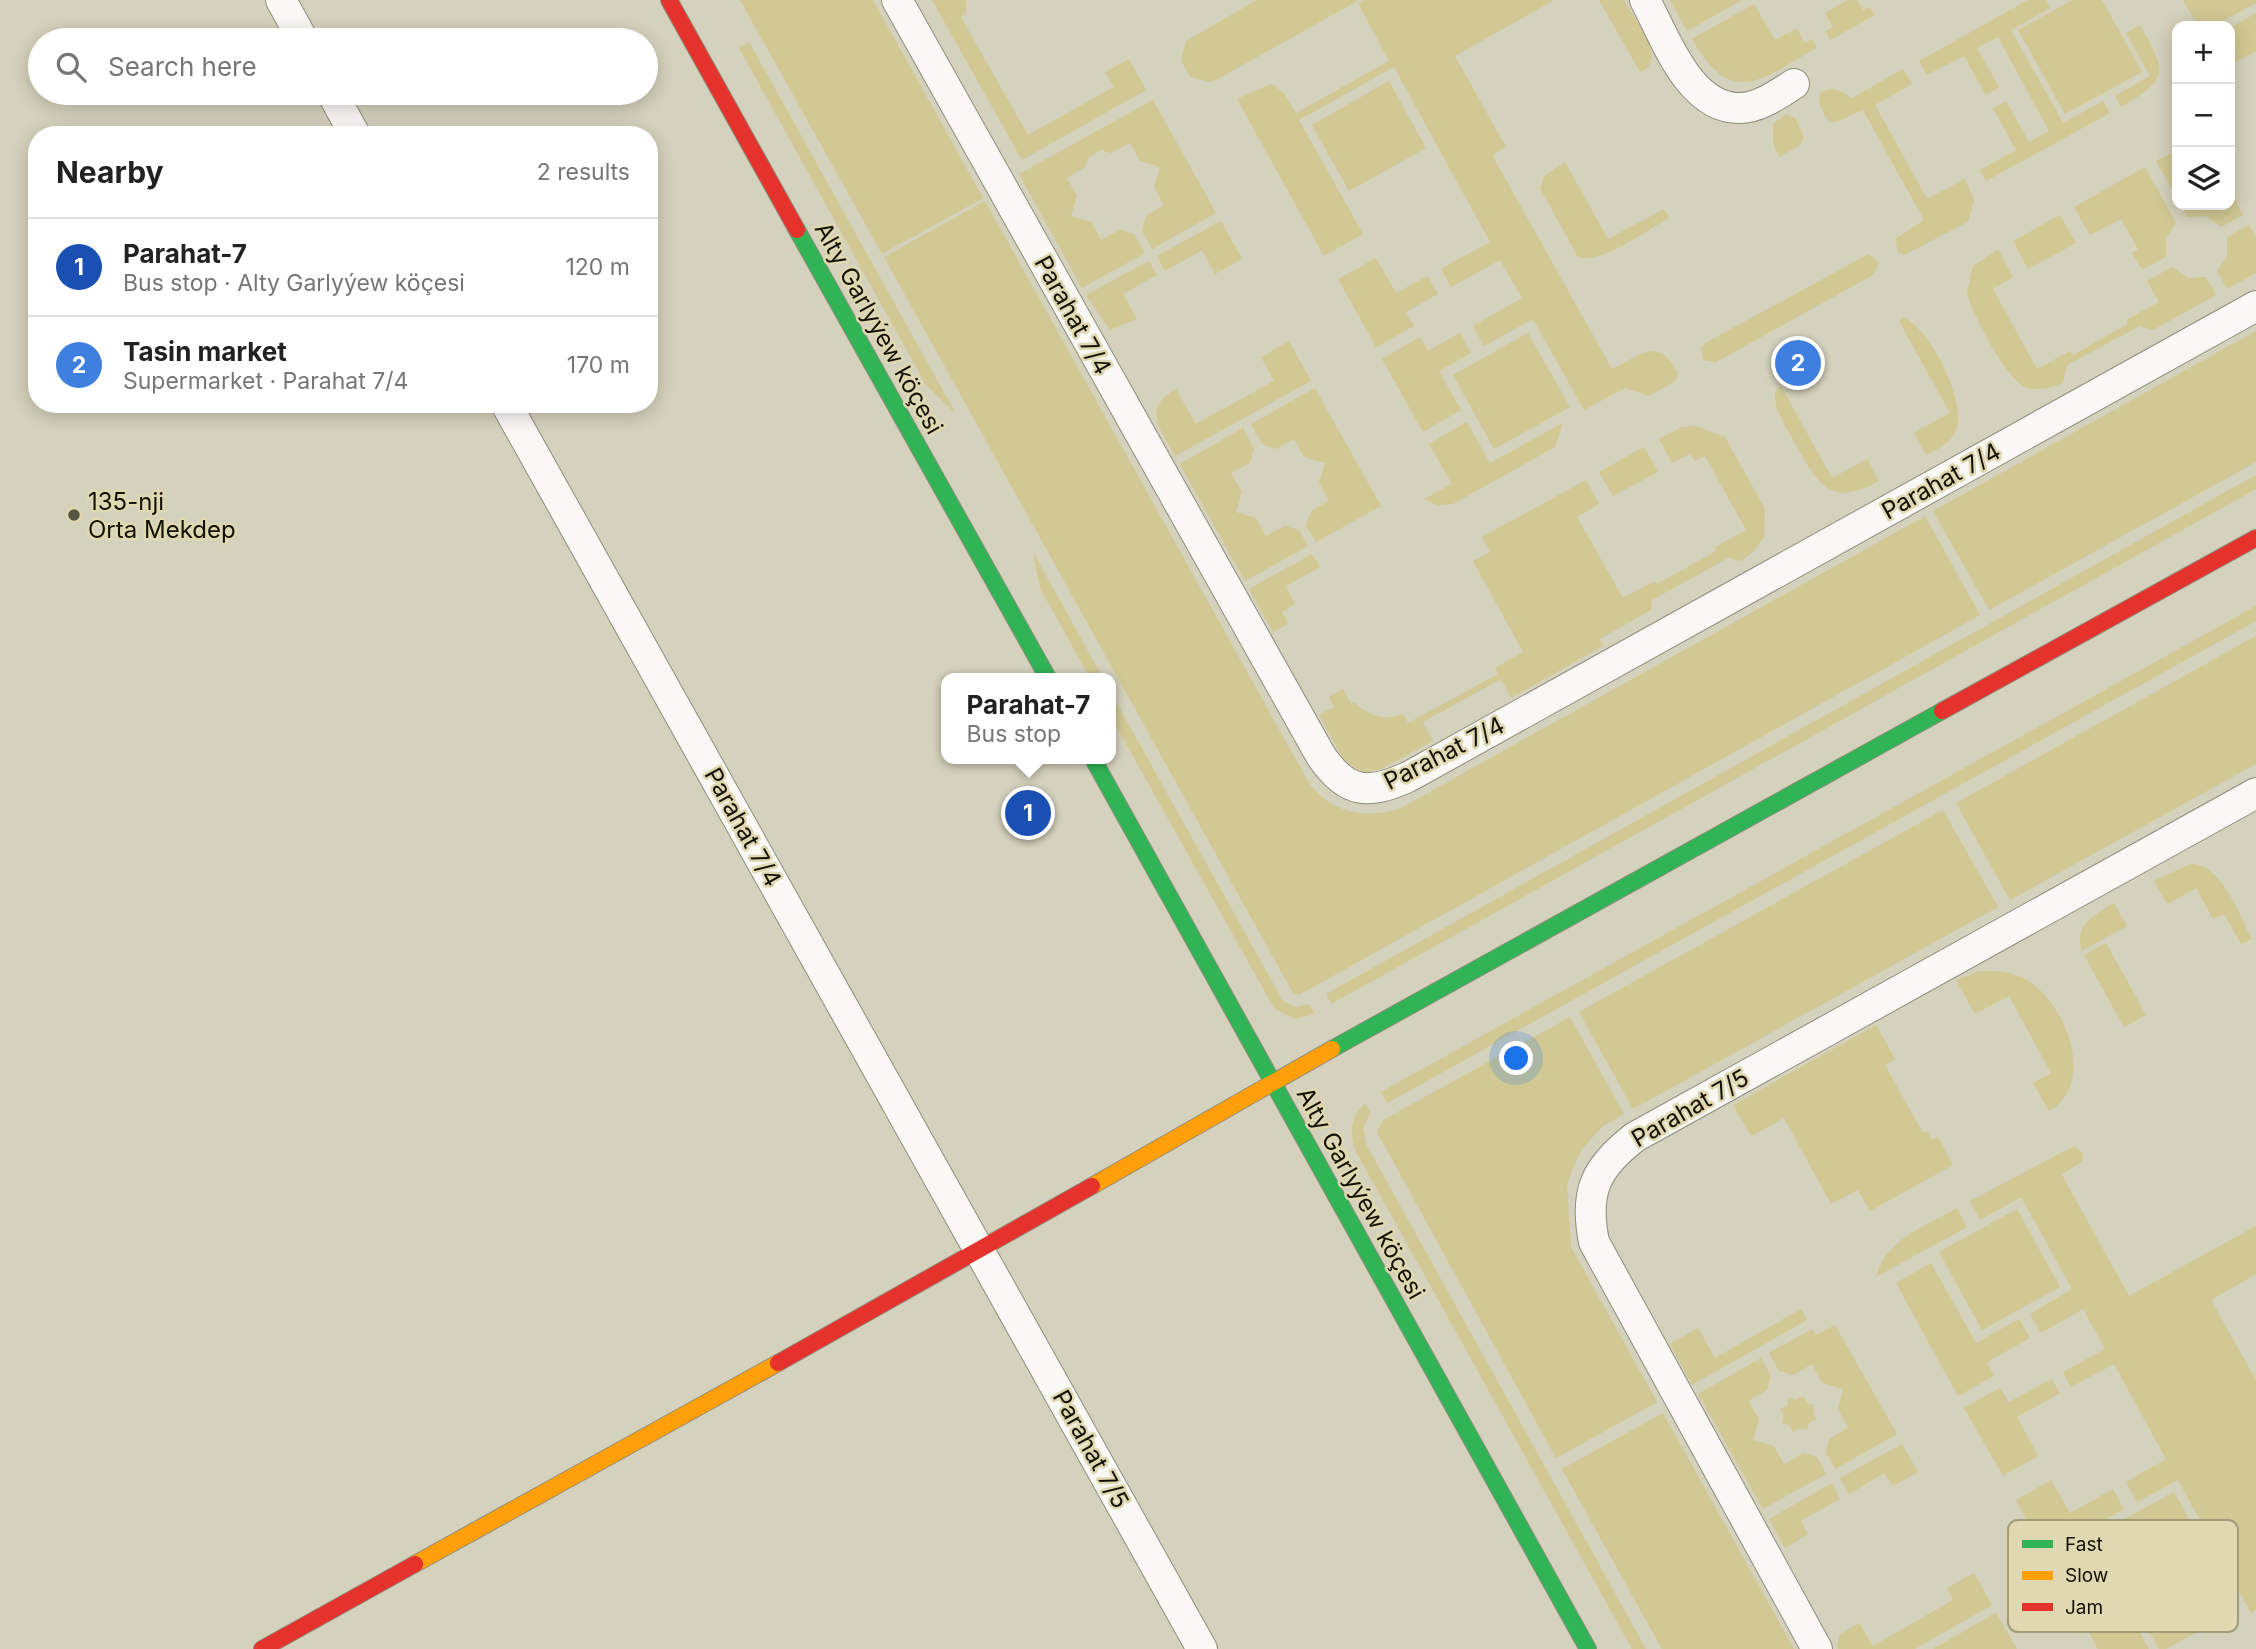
<!DOCTYPE html>
<html lang="en">
<head>
<meta charset="utf-8">
<style>
  :root { --surface:#fff; --page:#f6f6f6; --text:#222; --muted:#767676; --line:#e0e0e0; --accent:#575444 }
  body { margin:0; font-family:Inter,sans-serif; background:var(--page); color:var(--text) }
  .controls { position:absolute; right:21px; top:21px; display:grid; overflow:hidden; border-radius:14px; box-shadow:0 4px 18px #0003 }
  .controls button { width:63px; height:63px; display:grid; place-items:center; padding:0; border:0; border-bottom:2px solid var(--line); background:var(--surface); color:var(--text); font:35px sans-serif }
  .you { position:absolute; left:1517px; top:1059px; width:24px; height:24px; margin:-18px; border:5px solid #fff; border-radius:50%; background:#1a73e8; box-shadow:0 0 0 10px #1a73e833 }
  .badge { display:grid; place-items:center; width:46px; height:46px; border-radius:50%; background:var(--accent); color:#fff; font-size:23px; font-weight:700 }
  .pin { position:absolute; translate:-50% -50%; border:4px solid #fff; box-shadow:0 2px 7px #0006 }
  .popup { position:absolute; left:941px; top:673px; width:175px; height:91px; box-sizing:border-box; display:grid; place-content:center; border-radius:14px; background:var(--surface); filter:drop-shadow(0 2px 5px #0005); font-size:23px; white-space:nowrap; color:var(--muted) }
  .popup b { font-size:26px; color:var(--text) }
  .popup::after { content:''; position:absolute; left:50%; top:100%; margin-left:-14px; border:14px solid transparent; border-top-color:var(--surface) }
  .list { margin:0; padding:0; list-style:none }
  h2 { display:flex; justify-content:space-between; align-items:center; height:91px; margin:0; padding:0 28px; font-size:30px }
  h2 small { font-size:23px; font-weight:400; color:var(--muted) }
  .list li { display:grid; grid-template-columns:46px 1fr auto; gap:21px; align-items:center; box-sizing:border-box; height:98px; padding:0 28px; border-top:2px solid var(--line) }
  .list b { display:block; font-size:26px; white-space:nowrap }
  .list p { margin:0; font-size:23px; white-space:nowrap; color:var(--muted) }
  .list em { font-size:23px; font-style:normal; color:var(--muted) }
  .icon { flex:none; width:38px; height:38px; fill:none; stroke:currentColor; stroke-width:2; stroke-linecap:round; stroke-linejoin:round }
  .map { position:relative; flex:none; width:2256px; height:1649px; overflow:hidden }
  .search { position:absolute; background:var(--surface); box-shadow:0 4px 18px #0003; left:28px; top:28px; width:630px; height:77px; display:flex; align-items:center; gap:18px; box-sizing:border-box; padding:0 24px; border-radius:38px; color:var(--muted); font-size:26px }
  .panel { position:absolute; background:var(--surface); box-shadow:0 4px 18px #0003; left:28px; top:126px; width:630px; height:287px; border-radius:28px }
  .map>svg:first-child { display:block }
  .green { fill:#d1c894 }
  .lines { fill:none; stroke-linecap:round; stroke-linejoin:round }
  .street-casing { stroke:#8e8c7c; stroke-width:32 }
  .fast-casing { stroke:#8e8c7c; stroke-width:18 }
  .slow-casing { stroke:#8e8c7c; stroke-width:18 }
  .jam-casing { stroke:#8e8c7c; stroke-width:18 }
  .street { stroke:#f9f8f5; stroke-width:30 }
  .fast { stroke:#30b455; stroke-width:16 }
  .slow { stroke:#ff9f0a; stroke-width:16 }
  .jam { stroke:#e5322d; stroke-width:16 }
  .poi-dot { fill:#575444; stroke:#dfd8b1; stroke-width:2.5 }
  .labels { text-anchor:middle; dominant-baseline:central; stroke-width:5; stroke-linejoin:round; paint-order:stroke }
  .street-label { font-size:24px; fill:#131004; stroke:#dfd8b1 }
  .poi-label { font-size:24px; fill:#131004; stroke:#dfd8b1; text-anchor:start }
  .key { fill:#dfd8b1; stroke:#a29c7d; stroke-width:2 }
  .key-label { font-size:19px; fill:#131004 }
</style>
</head>
<body>
<div class="map">
<svg width="2256" height="1649" viewBox="0 0 2256 1649">
  <rect width="100%" height="100%" fill="#d4d1bc"/>
  <!-- green -->
  <g class="green">
    <polygon points="740,0 873,0 983,198 882,254"/>
    <polygon points="932,0 966,0 966,14 961,17 1028,135 1114,87 1105,72 1129,59 1146,90 1022,160"/>
    <polygon points="1257,0 1359,0 1218,79 1209,82 1190,77 1181,60 1186,41"/>
    <path d="M1364,0h190l-99,56 51,91 -14,8 120,214c29,-13 45,-35 66,4l-3,8 -26,15 -24,-8 -41,22 -51,-91 -49,27 -11,-20 49,-28 -22,-38 -49,27 -10,-18 49,-27 -96,-175 -95,53 64,114 -39,22 -87,-157 34,-15 12,8 13,21 93,-52 -31,-58z"/>
    <path d="M1599,0h25c10,18 35,47 25,67l-9,5z"/>
    <polygon points="1670,0 1742,0 1687,31"/>
    <polygon points="1848,0 1857,0 1863,10 1870,7 1875,15 1830,40 1826,31 1833,27 1825,13"/>
    <polygon points="2028,0 2046,0 2050,8 2011,30 2063,123 2103,101 2110,113 1986,181 1980,170 2016,150 1993,108 2006,101 2029,142 2049,131 1998,37 1977,48 1999,87 1986,95 1964,56 1927,75 1919,61"/>
    <polygon points="2073,0 2102,0 2142,72 2065,114 2018,30"/>
    <polygon points="2183,0 2256,0 2256,3 2214,26 2198,26"/>
    <path d="M1754,4l21,36 22,-12 8,15 7,-4 5,9c-57,31 -84,62 -125,-9z"/>
    <polygon points="2256,13 2256,51 2230,65 2230,28"/>
    <path d="M2140,25c26,47 30,54 -19,82l-6,-11 35,-20 -24,-43z"/>
    <polygon points="749,42 956,414 926,385 739,48"/>
    <path d="M1903,69l9,15 -37,21 52,94 38,-20 9,21 -6,22 -64,33 -6,-3 -3,-13 29,-19 -61,-110 -29,13 -7,-4 -8,-15 1,-11c13,-8 20,-3 32,5z"/>
    <polygon points="1389,81 1426,148 1349,191 1312,125"/>
    <polygon points="1153,100 1216,213 1152,249 1142,230 1146,216 1164,205 1154,187 1160,167 1140,161 1130,143 1111,153 1101,150 1088,158 1085,167 1067,178 1077,196 1071,216 1091,222 1101,240 1120,230 1134,234 1145,253 1082,288 1019,174"/>
    <polygon points="1786,114 1795,118 1804,137 1799,146 1779,157 1773,143 1773,124"/>
    <polygon points="2177,150 2177,199 2156,161"/>
    <path d="M1565,162l43,77 56,-30 5,9c-20,11 -71,48 -91,39l-38,-69 5,-13z"/>
    <polygon points="2145,167 2176,223 2166,238 2166,257 2142,270 2132,253 2138,249 2121,219 2090,235 2074,207"/>
    <polygon points="2230,190 2243,215 2221,227 2206,216 2187,217 2181,205 2230,205"/>
    <path d="M985,201l324,582c23,30 55,36 90,26l526,-293 55,99 -681,380 -6,-2 -409,-736z"/>
    <polygon points="2060,215 2076,243 2028,269 2013,241"/>
    <polygon points="1221,221 1242,259 1215,274 1202,250 1165,271 1157,256"/>
    <polygon points="2249,225 2256,237 2256,273 2227,289 2217,271 2227,256 2227,237"/>
    <path d="M1998,249l15,28 -20,12 44,80 33,-18 3,4 55,-31 -2,-4 33,-18 -12,-21 25,-14 16,11 18,-1 10,18 -63,35 -13,-4 -73,39 -4,18c-11,4 -26,9 -38,4 -20,-10 -52,-72 -58,-94l6,-27z"/>
    <polygon points="1869,254 1879,263 1873,275 1716,362 1703,360 1701,348 1705,343"/>
    <polygon points="1376,258 1396,293 1428,276 1438,294 1406,312 1414,326 1376,347 1338,279"/>
    <polygon points="1149,261 1157,275 1123,294 1137,319 1110,330 1086,295"/>
    <path d="M1904,318c26,10 64,86 52,113 -6,13 -19,18 -30,24l-12,-22 36,-20 -51,-92z"/>
    <polygon points="2256,331 2256,462 1989,610 1933,511"/>
    <polygon points="1460,333 1471,353 1439,371 1461,410 1423,432 1382,359 1420,337 1428,351"/>
    <polygon points="1528,333 1570,407 1494,449 1453,375"/>
    <path d="M1289,341l22,40 -136,75c-14,-26 -34,-47 1,-67l20,35 78,-43 -13,-24z"/>
    <path d="M1781,386l51,92 35,-19 12,22c-52,29 -63,-1 -87,-43 -8,-15 -18,-28 -17,-46z"/>
    <polygon points="1315,388 1381,506 1316,542 1306,526 1311,511 1329,501 1319,482 1325,463 1304,457 1294,439 1276,449 1262,444 1251,424"/>
    <polygon points="1467,422 1490,463 1563,423 1555,447 1453,504 1437,505 1424,499 1452,484 1429,444"/>
    <path d="M1696,426l29,11 40,72 -1,28 -10,14 -13,10 -13,-3 -76,42 -1,10 -51,29 3,7 -92,52 -10,-19 -78,43 10,19 -52,28 -18,4 -19,-13 -25,-45 15,-8 -5,-10 14,-8 8,15 3,-2c14,14 31,19 49,12l5,9 90,-49 -3,-6 28,-16 -50,-91 17,-9 -8,-15 104,-57 13,24 -22,13 46,81 32,-17 2,3 59,-33 -1,-4 31,-17 -41,-74 -10,5 -5,-7 -18,9 -13,-24 23,-12z"/>
    <polygon points="1243,428 1254,449 1250,463 1231,473 1242,492 1236,512 1256,518 1266,536 1285,526 1299,530 1308,546 1245,581 1180,464"/>
    <polygon points="1644,447 1658,472 1613,496 1599,472"/>
    <polygon points="2256,475 2256,489 1331,1004 1326,994"/>
    <polygon points="1033,552 1103,678 1090,678 1040,588"/>
    <polygon points="1312,554 1320,567 1286,586 1295,604 1282,612 1288,624 1273,632 1249,589"/>
    <polygon points="2256,606 2256,621 1387,1103 1381,1092"/>
    <polygon points="2256,636 2256,764 2010,900 1956,803"/>
    <polygon points="1110,691 1283,1001 1296,1007 1309,1004 1315,1014 1295,1019 1274,1008 1110,715"/>
    <polygon points="1943,810 1998,907 1633,1109 1579,1012"/>
    <path d="M2190,864c32,-1 49,51 62,75l-11,5 -17,-30 -11,5 -17,-31 -29,16 -13,-23z"/>
    <path d="M2114,903l13,23 -45,25c-9,-26 13,-36 32,-48z"/>
    <polygon points="2106,943 2146,1015 2124,1027 2084,955"/>
    <path d="M1979,971c17,0 33,0 48,9 38,22 71,103 22,131l-16,-28 18,-10 -42,-77 -34,18 -19,-34z"/>
    <polygon points="1570,1017 1624,1114 1603,1126 1582,1149 1574,1165 1567,1185 1571,1247 1657,1402 1556,1458 1377,1132 1383,1120"/>
    <polygon points="1876,1025 1895,1059 1885,1065 1923,1133 1927,1131 1932,1140 1938,1137 1953,1165 1870,1211 1858,1190 1831,1204 1784,1118 1751,1136 1733,1105"/>
    <path d="M1365,1104l6,8 -8,16 3,16 280,505h-14l-277,-499c-5,-18 -5,-33 10,-46z"/>
    <polygon points="2074,1146 2083,1154 2082,1161 2062,1175 2129,1296 2256,1226 2256,1274 2211,1300 2256,1380 2256,1610 2251,1613 2178,1480 2137,1502 2126,1482 2166,1459 2114,1364 2071,1387 2063,1372 2105,1349 2083,1309 2041,1333 2030,1314 2072,1289 2021,1197 1980,1220 1970,1201"/>
    <path d="M1957,1208l10,19 -91,50c9,-37 51,-52 81,-69z"/>
    <polygon points="2017,1209 2060,1287 1982,1330 1939,1252"/>
    <polygon points="1931,1263 1976,1343 2019,1319 2030,1338 1987,1362 1994,1376 1958,1396 1896,1283"/>
    <polygon points="1801,1309 1807,1320 1692,1385 1670,1344 1698,1328 1715,1358"/>
    <polygon points="1835,1325 1897,1434 1835,1469 1826,1452 1829,1439 1848,1428 1838,1409 1843,1389 1822,1383 1812,1364 1793,1375 1779,1371 1769,1353 1812,1329 1816,1335"/>
    <polygon points="1761,1358 1771,1376 1767,1390 1748,1401 1759,1419 1753,1440 1774,1446 1784,1464 1803,1453 1817,1457 1826,1474 1763,1509 1698,1394"/>
    <polygon points="2052,1379 2060,1393 2017,1417 2038,1456 2003,1476 1964,1408 2000,1388 2009,1402"/>
    <polygon points="1803,1396 1807,1403 1814,1405 1813,1413 1816,1419 1809,1423 1807,1430 1800,1428 1793,1432 1789,1425 1782,1423 1784,1416 1780,1409 1787,1406 1789,1398 1796,1400"/>
    <polygon points="1663,1413 1794,1649 1662,1649 1562,1469"/>
    <polygon points="1902,1444 1918,1472 1893,1486 1884,1473 1849,1494 1840,1478"/>
    <polygon points="2051,1480 2070,1513 2113,1489 2124,1509 2084,1532 2149,1649 2098,1649 2016,1500"/>
    <polygon points="1832,1483 1840,1499 1801,1521 1808,1534 1785,1548 1769,1519"/>
    <polygon points="2174,1492 2239,1609 2166,1649 2159,1649 2096,1535"/>
    <polygon points="1974,1573 1992,1605 1915,1649 1838,1649 1837,1646 1840,1634 1859,1623 1873,1646 1953,1600 1947,1588"/>
    <polygon points="1996,1613 2017,1649 1933,1649"/>
  </g>
  <g class="lines">
    <defs>
      <g id="street">
        <polyline points="281,0 303,40"/>
        <path d="M897,0l424,756c26,38 47,39 87,21l848,-471"/>
        <path d="M1645,0c20,37 44,109 95,108 19,0 38,-14 54,-24"/>
        <polyline points="332,93 355,135"/>
        <polyline points="506,404 1202,1649"/>
        <path d="M1817,1649l-223,-407c-10,-50 1,-74 41,-105l621,-344"/>
      </g>
      <g id="fast">
        <polyline points="797,230 1048,678"/>
        <polyline points="1093,759 1588,1649"/>
        <polyline points="1332,1049 1942,711"/>
      </g>
      <g id="slow">
        <polyline points="1092,1186 1332,1049"/>
        <polyline points="415,1564 778,1363"/>
      </g>
      <g id="jam">
        <polyline points="669,0 797,230"/>
        <polyline points="1942,711 2256,538"/>
        <polyline points="778,1363 1092,1186"/>
        <polyline points="262,1649 415,1564"/>
      </g>
    </defs>
    <!-- street casing -->
    <use href="#street" class="street-casing"/>
    <!-- fast casing -->
    <use href="#fast" class="fast-casing"/>
    <!-- slow casing -->
    <use href="#slow" class="slow-casing"/>
    <!-- jam casing -->
    <use href="#jam" class="jam-casing"/>
    <!-- street -->
    <use href="#street" class="street"/>
    <!-- fast -->
    <use href="#fast" class="fast"/>
    <!-- slow -->
    <use href="#slow" class="slow"/>
    <!-- jam -->
    <use href="#jam" class="jam"/>
  </g>
  <!-- markers -->
  <circle class="poi-dot" cx="74" cy="515" r="7"/>
  <g class="labels">
    <!-- street labels -->
    <g class="street-label">
      <text transform="translate(1073 315) rotate(61)">Parahat 7/4</text>
      <text transform="translate(879 328) rotate(61)">Alty Garlyýew köçesi</text>
      <text transform="translate(1941 481) rotate(-29)">Parahat 7/4</text>
      <text transform="translate(1444 753) rotate(-27)">Parahat 7/4</text>
      <text transform="translate(743 827) rotate(61)">Parahat 7/4</text>
      <text transform="translate(1690 1108) rotate(-30)">Parahat 7/5</text>
      <text transform="translate(1361 1193) rotate(61)">Alty Garlyýew köçesi</text>
      <text transform="translate(1091 1449) rotate(61)">Parahat 7/5</text>
    </g>
    <!-- poi labels -->
    <g class="poi-label">
      <text x="88" y="501">135-nji<tspan x="88" dy="28">Orta Mekdep</tspan></text>
    </g>
  </g>
  <!-- legend -->
  <rect x="2008" y="1520" width="230" height="112" rx="10" class="key"/>
  <rect x="2022" y="1540" width="31" height="8" fill="#30b455"/>
  <rect x="2022" y="1571" width="31" height="9" fill="#ff9f0a"/>
  <rect x="2022" y="1603" width="31" height="8" fill="#e5322d"/>
  <g class="key-label">
    <text x="2065" y="1551">Fast</text>
    <text x="2065" y="1582">Slow</text>
    <text x="2065" y="1614">Jam</text>
  </g>
</svg>
<div class="controls">
<button>+</button>
<button>−</button>
<button><svg class="icon" aria-label="layers" viewBox="0 0 24 24"><path d="M12 4l9 5-9 5-9-5zM3 14l9 5 9-5"/></svg></button>
</div>
<div class="you"></div>
<div class="pin badge" style="left:1028px;top:813px;background:#1a4fb4">1</div>
<div class="popup"><b>Parahat-7</b>Bus stop</div>
<div class="pin badge" style="left:1798px;top:363px;background:#3f7fe0">2</div>
<div class="search"><svg class="icon" aria-label="search" viewBox="0 0 24 24"><circle cx="10" cy="10" r="6"/><path d="M15 15l6 6"/></svg>Search here</div>
<section class="panel">
<h2>Nearby<small>2 results</small></h2>
<ul class="list">
<li><span class="badge" style="background:#1a4fb4">1</span><div><b>Parahat-7</b><p>Bus stop · Alty Garlyýew köçesi</p></div><em>120 m</em></li>
<li><span class="badge" style="background:#3f7fe0">2</span><div><b>Tasin market</b><p>Supermarket · Parahat 7/4</p></div><em>170 m</em></li>
</ul>
</section>
</div>
</body>
</html>
